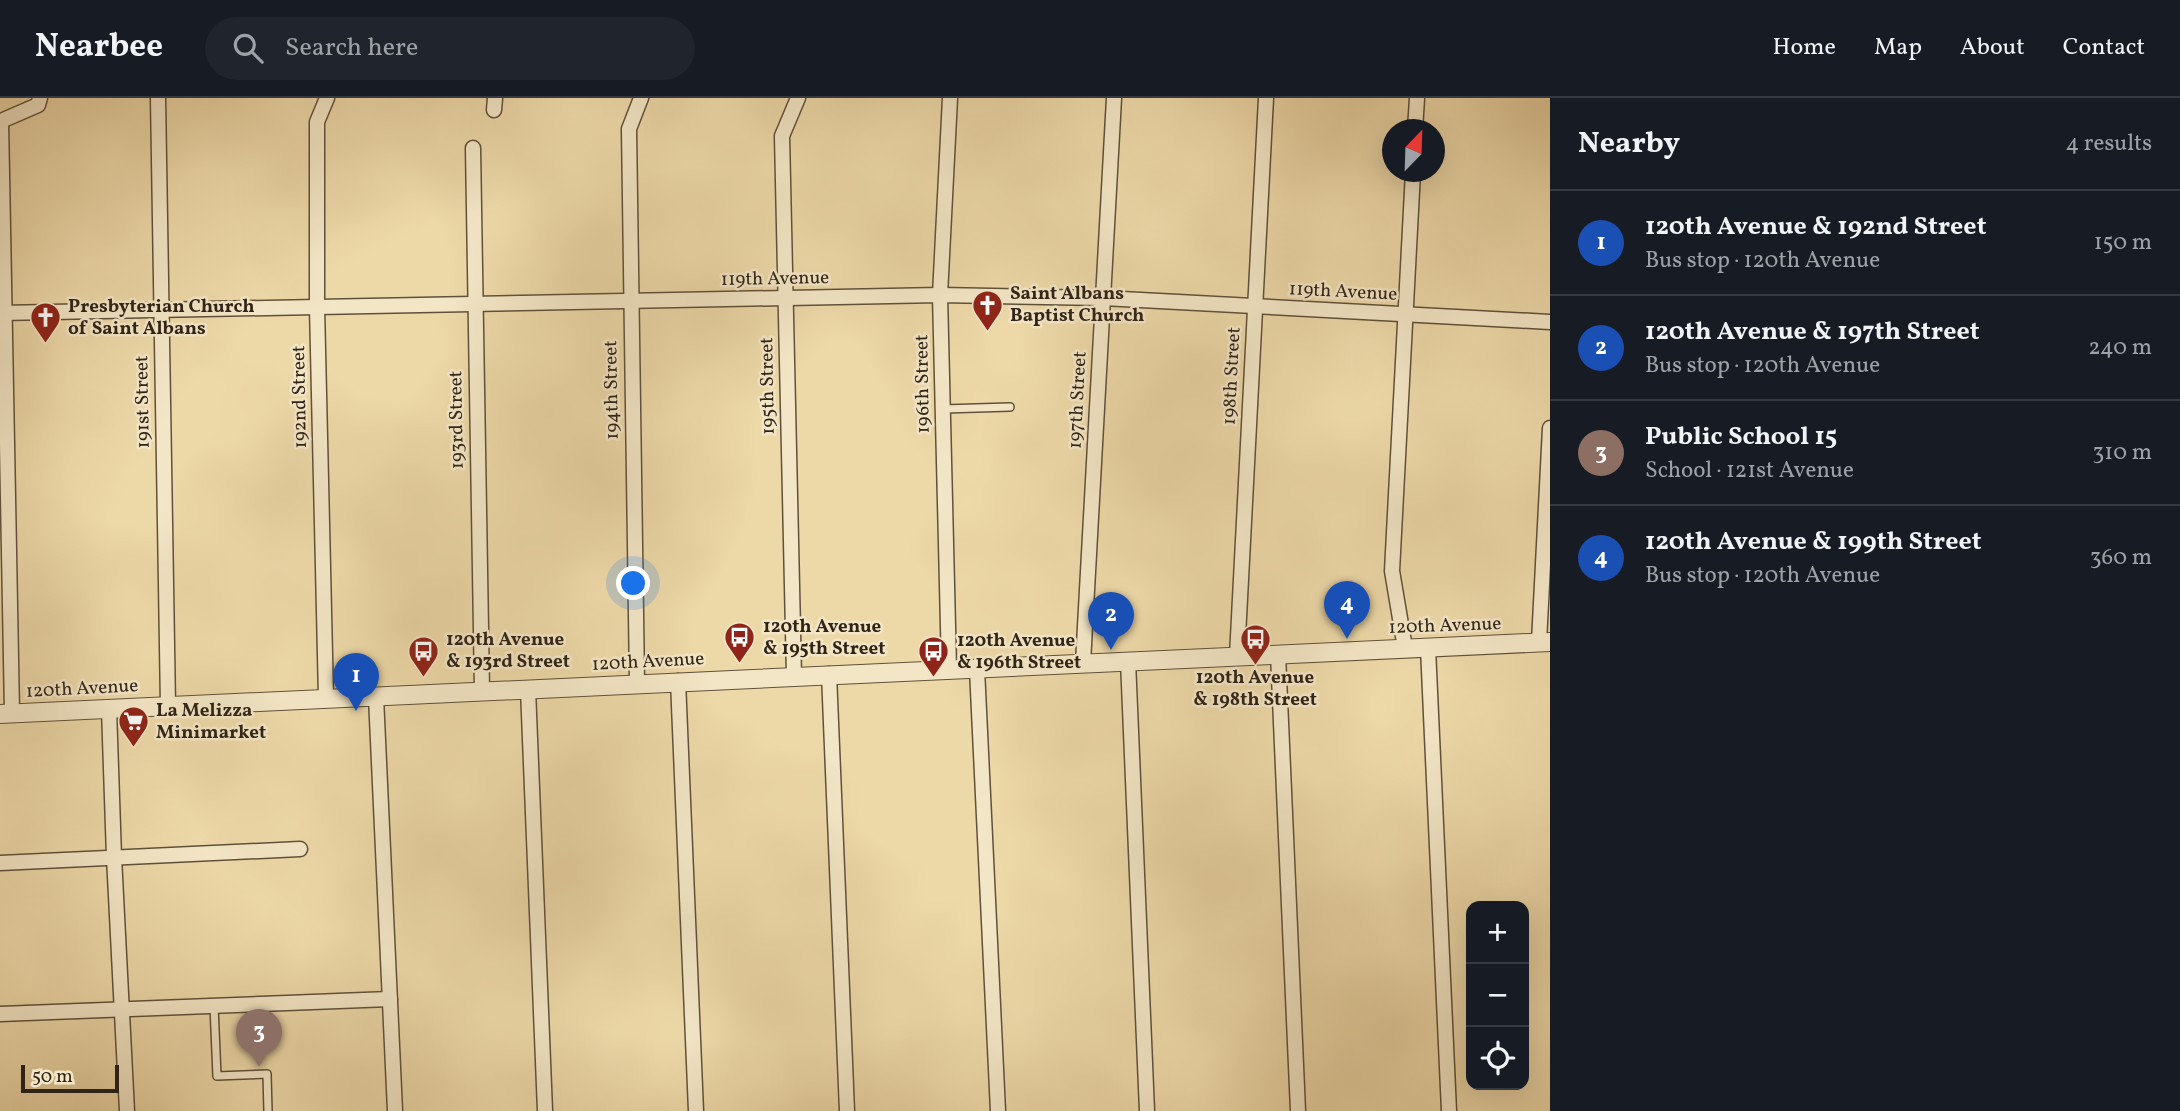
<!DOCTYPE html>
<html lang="en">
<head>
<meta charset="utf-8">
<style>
  :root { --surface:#171b24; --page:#20242c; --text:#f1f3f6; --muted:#9ea1a6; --line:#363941; --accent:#b45309 }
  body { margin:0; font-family:Vollkorn,serif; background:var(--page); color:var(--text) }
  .controls { position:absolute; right:21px; bottom:21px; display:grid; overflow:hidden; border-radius:14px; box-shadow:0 7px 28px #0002 }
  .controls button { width:63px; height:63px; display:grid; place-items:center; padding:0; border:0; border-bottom:2px solid var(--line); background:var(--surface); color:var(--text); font:35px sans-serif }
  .compass { position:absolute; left:1382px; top:21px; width:63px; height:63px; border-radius:50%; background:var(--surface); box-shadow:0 7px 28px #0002; rotate:23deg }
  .scale { position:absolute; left:21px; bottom:18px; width:98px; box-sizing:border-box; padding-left:7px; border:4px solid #302417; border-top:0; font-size:19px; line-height:24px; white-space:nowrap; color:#302417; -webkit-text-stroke:5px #f3e6c6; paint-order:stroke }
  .you { position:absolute; left:634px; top:486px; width:24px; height:24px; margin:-18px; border:5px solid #fff; border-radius:50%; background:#1a73e8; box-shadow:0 0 0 10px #1a73e833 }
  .badge { display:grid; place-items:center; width:46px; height:46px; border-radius:50%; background:var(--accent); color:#fff; font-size:23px; font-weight:700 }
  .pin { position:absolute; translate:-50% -58px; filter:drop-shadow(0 2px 4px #0008) }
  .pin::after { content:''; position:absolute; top:37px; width:24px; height:21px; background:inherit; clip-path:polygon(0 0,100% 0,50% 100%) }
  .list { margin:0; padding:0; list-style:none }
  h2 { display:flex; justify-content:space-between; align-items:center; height:91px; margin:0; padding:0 28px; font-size:30px }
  h2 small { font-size:23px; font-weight:400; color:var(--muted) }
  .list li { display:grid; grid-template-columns:46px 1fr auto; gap:21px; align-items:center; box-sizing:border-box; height:105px; padding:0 28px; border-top:2px solid var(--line) }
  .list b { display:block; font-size:26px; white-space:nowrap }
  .list p { margin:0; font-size:23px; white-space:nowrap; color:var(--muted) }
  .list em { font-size:23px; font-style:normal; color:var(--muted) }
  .icon { flex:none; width:38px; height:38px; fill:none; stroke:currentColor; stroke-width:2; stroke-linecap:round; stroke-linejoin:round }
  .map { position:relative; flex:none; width:1550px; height:1013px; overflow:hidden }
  header { display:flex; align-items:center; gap:42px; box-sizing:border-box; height:98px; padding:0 35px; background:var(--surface); border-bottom:2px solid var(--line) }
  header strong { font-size:33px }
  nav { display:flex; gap:38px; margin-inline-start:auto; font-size:24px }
  .search { width:490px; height:63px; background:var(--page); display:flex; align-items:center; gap:18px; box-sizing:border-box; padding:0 24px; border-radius:38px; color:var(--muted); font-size:26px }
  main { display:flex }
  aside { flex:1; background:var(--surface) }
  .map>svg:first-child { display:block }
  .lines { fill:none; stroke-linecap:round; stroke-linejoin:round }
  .service-casing { stroke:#5f513b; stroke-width:10 }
  .minor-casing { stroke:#5f513b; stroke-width:17 }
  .tertiary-casing { stroke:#5f513b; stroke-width:20 }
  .service { stroke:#f3e6c6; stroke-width:7 }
  .minor { stroke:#f3e6c6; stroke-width:14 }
  .tertiary { stroke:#f3e6c6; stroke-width:18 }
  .labels { text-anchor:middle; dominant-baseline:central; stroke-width:5; stroke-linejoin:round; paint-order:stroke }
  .street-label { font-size:19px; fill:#302417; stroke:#f3e6c6 }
  .poi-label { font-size:19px; font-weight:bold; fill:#302417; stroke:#f3e6c6; text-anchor:start }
</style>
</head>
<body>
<header>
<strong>Nearbee</strong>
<div class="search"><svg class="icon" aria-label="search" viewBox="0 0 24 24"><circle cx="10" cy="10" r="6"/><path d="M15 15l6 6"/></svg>Search here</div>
<nav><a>Home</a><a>Map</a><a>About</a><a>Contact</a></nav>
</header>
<main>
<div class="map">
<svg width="1550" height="1013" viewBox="0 0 1550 1013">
  <rect width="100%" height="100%" fill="#edd8a8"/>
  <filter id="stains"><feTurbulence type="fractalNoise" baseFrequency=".00286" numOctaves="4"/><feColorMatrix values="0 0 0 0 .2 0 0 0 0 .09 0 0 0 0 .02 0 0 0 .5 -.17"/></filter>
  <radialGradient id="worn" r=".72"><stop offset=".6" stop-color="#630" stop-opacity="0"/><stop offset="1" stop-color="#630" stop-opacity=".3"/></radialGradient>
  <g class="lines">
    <defs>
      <g id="service">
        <polyline points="943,311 1010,309"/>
        <polyline points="214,908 217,978 267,976 268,1013"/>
      </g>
      <g id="minor">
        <polyline points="158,0 168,608"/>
        <polyline points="494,12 495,0"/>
        <polyline points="1415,32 1417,0"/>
        <polyline points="473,50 482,593"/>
        <polyline points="0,215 940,197 1103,200 1550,224"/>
        <polyline points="1539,544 1550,330"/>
        <polyline points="1405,550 1392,473 1413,74"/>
        <polyline points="1428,550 1449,1013"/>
        <polyline points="1278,556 1298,1013"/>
        <polyline points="1237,558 1266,0"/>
        <polyline points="1128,563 1147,1013"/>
        <polyline points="1083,565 1114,0"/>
        <polyline points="949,570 940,197 950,0"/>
        <polyline points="977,571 998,1013"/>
        <polyline points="829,576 847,1013"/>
        <polyline points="794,578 782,38 798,0"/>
        <polyline points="678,583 696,1013"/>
        <polyline points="637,585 629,31 641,0"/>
        <polyline points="528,591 545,1013"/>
        <polyline points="376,599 395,1013"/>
        <polyline points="326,600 317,209 317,24 327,0"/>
        <polyline points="109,611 114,759 127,1013"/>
        <polyline points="12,615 1,23 38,7 40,0"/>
        <polyline points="0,765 300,751"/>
        <polyline points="0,916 390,901"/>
      </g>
      <polyline id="tertiary" points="0,616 1550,544"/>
    </defs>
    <!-- service casing -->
    <use href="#service" class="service-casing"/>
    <!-- minor casing -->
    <use href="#minor" class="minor-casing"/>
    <!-- tertiary casing -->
    <use href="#tertiary" class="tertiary-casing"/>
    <!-- service -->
    <use href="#service" class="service"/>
    <!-- minor -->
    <use href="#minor" class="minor"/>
    <!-- tertiary -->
    <use href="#tertiary" class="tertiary"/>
  </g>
  <!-- icons -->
  <defs>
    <symbol id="church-pin" viewBox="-11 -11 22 30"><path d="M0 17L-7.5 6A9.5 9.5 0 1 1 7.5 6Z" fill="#8f2418" stroke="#f3e6c6"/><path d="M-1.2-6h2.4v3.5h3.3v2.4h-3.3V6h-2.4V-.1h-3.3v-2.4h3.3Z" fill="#fff"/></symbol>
    <symbol id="bus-pin" viewBox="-11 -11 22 30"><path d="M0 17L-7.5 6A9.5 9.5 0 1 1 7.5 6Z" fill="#8f2418" stroke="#f3e6c6"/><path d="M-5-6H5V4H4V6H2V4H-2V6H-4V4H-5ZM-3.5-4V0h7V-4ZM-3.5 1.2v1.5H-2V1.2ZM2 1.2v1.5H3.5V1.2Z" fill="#fff"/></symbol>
    <symbol id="supermarket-pin" viewBox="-11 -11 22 30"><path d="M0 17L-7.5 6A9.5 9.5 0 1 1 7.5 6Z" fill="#8f2418" stroke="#f3e6c6"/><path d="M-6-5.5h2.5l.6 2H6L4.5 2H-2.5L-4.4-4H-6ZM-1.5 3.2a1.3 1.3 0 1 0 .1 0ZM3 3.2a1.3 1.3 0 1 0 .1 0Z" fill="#fff"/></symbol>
  </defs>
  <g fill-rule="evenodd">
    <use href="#church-pin" x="970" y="190" width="35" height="47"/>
    <use href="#church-pin" x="28" y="202" width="35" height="47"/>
    <use href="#bus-pin" x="722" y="522" width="35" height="47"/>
    <use href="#bus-pin" x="1238" y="524" width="35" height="47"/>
    <use href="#bus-pin" x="406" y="536" width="35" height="47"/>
    <use href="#bus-pin" x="916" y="536" width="35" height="47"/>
    <use href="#supermarket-pin" x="116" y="606" width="35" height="47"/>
  </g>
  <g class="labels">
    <!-- street labels -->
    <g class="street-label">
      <text transform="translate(775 181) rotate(-1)">119th Avenue</text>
      <text transform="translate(1343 194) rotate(3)">119th Avenue</text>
      <text transform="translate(1232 278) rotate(-87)">198th Street</text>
      <text transform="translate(923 286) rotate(-91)">196th Street</text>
      <text transform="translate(768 288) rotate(-91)">195th Street</text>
      <text transform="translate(612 292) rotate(-91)">194th Street</text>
      <text transform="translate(300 299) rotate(-91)">192nd Street</text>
      <text transform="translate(1078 302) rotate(-87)">197th Street</text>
      <text transform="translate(143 304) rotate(-91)">191st Street</text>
      <text transform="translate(457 322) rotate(-91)">193rd Street</text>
      <text transform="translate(1445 528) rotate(-2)">120th Avenue</text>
      <text transform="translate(648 564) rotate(-3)">120th Avenue</text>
      <text transform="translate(82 591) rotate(-3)">120th Avenue</text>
    </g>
    <!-- poi labels -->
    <g class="poi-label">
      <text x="1010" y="196">Saint Albans<tspan x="1010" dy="22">Baptist Church</tspan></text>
      <text x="68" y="209">Presbyterian Church<tspan x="68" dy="22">of Saint Albans</tspan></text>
      <text x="763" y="529">120th Avenue<tspan x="763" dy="22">&amp; 195th Street</tspan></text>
      <text x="446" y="542">120th Avenue<tspan x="446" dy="22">&amp; 193rd Street</tspan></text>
      <text x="957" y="543">120th Avenue<tspan x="957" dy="22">&amp; 196th Street</tspan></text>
      <text x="1255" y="580" text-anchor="middle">120th Avenue<tspan x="1255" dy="22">&amp; 198th Street</tspan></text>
      <text x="156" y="613">La Melizza<tspan x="156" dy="22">Minimarket</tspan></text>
    </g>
  </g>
  <rect width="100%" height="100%" filter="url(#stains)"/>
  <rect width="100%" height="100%" fill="url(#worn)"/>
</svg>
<div class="controls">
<button>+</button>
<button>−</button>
<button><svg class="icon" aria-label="locate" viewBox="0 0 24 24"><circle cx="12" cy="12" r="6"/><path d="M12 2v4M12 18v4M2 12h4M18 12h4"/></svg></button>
</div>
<svg class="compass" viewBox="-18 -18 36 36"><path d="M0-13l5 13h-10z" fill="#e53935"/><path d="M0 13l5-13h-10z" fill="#9ea1a6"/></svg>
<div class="scale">50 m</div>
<div class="you"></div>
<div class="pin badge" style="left:356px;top:613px;background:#1a4fb4">1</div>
<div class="pin badge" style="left:1111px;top:552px;background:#1a4fb4">2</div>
<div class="pin badge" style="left:259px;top:969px;background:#8d6e63">3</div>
<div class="pin badge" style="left:1347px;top:541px;background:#1a4fb4">4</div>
</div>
<aside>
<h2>Nearby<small>4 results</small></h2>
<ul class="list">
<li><span class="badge" style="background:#1a4fb4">1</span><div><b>120th Avenue &amp; 192nd Street</b><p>Bus stop · 120th Avenue</p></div><em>150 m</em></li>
<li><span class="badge" style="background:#1a4fb4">2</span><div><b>120th Avenue &amp; 197th Street</b><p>Bus stop · 120th Avenue</p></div><em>240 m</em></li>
<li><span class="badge" style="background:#8d6e63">3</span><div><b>Public School 15</b><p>School · 121st Avenue</p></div><em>310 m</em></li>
<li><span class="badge" style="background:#1a4fb4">4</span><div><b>120th Avenue &amp; 199th Street</b><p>Bus stop · 120th Avenue</p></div><em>360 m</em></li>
</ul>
</aside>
</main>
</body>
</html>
